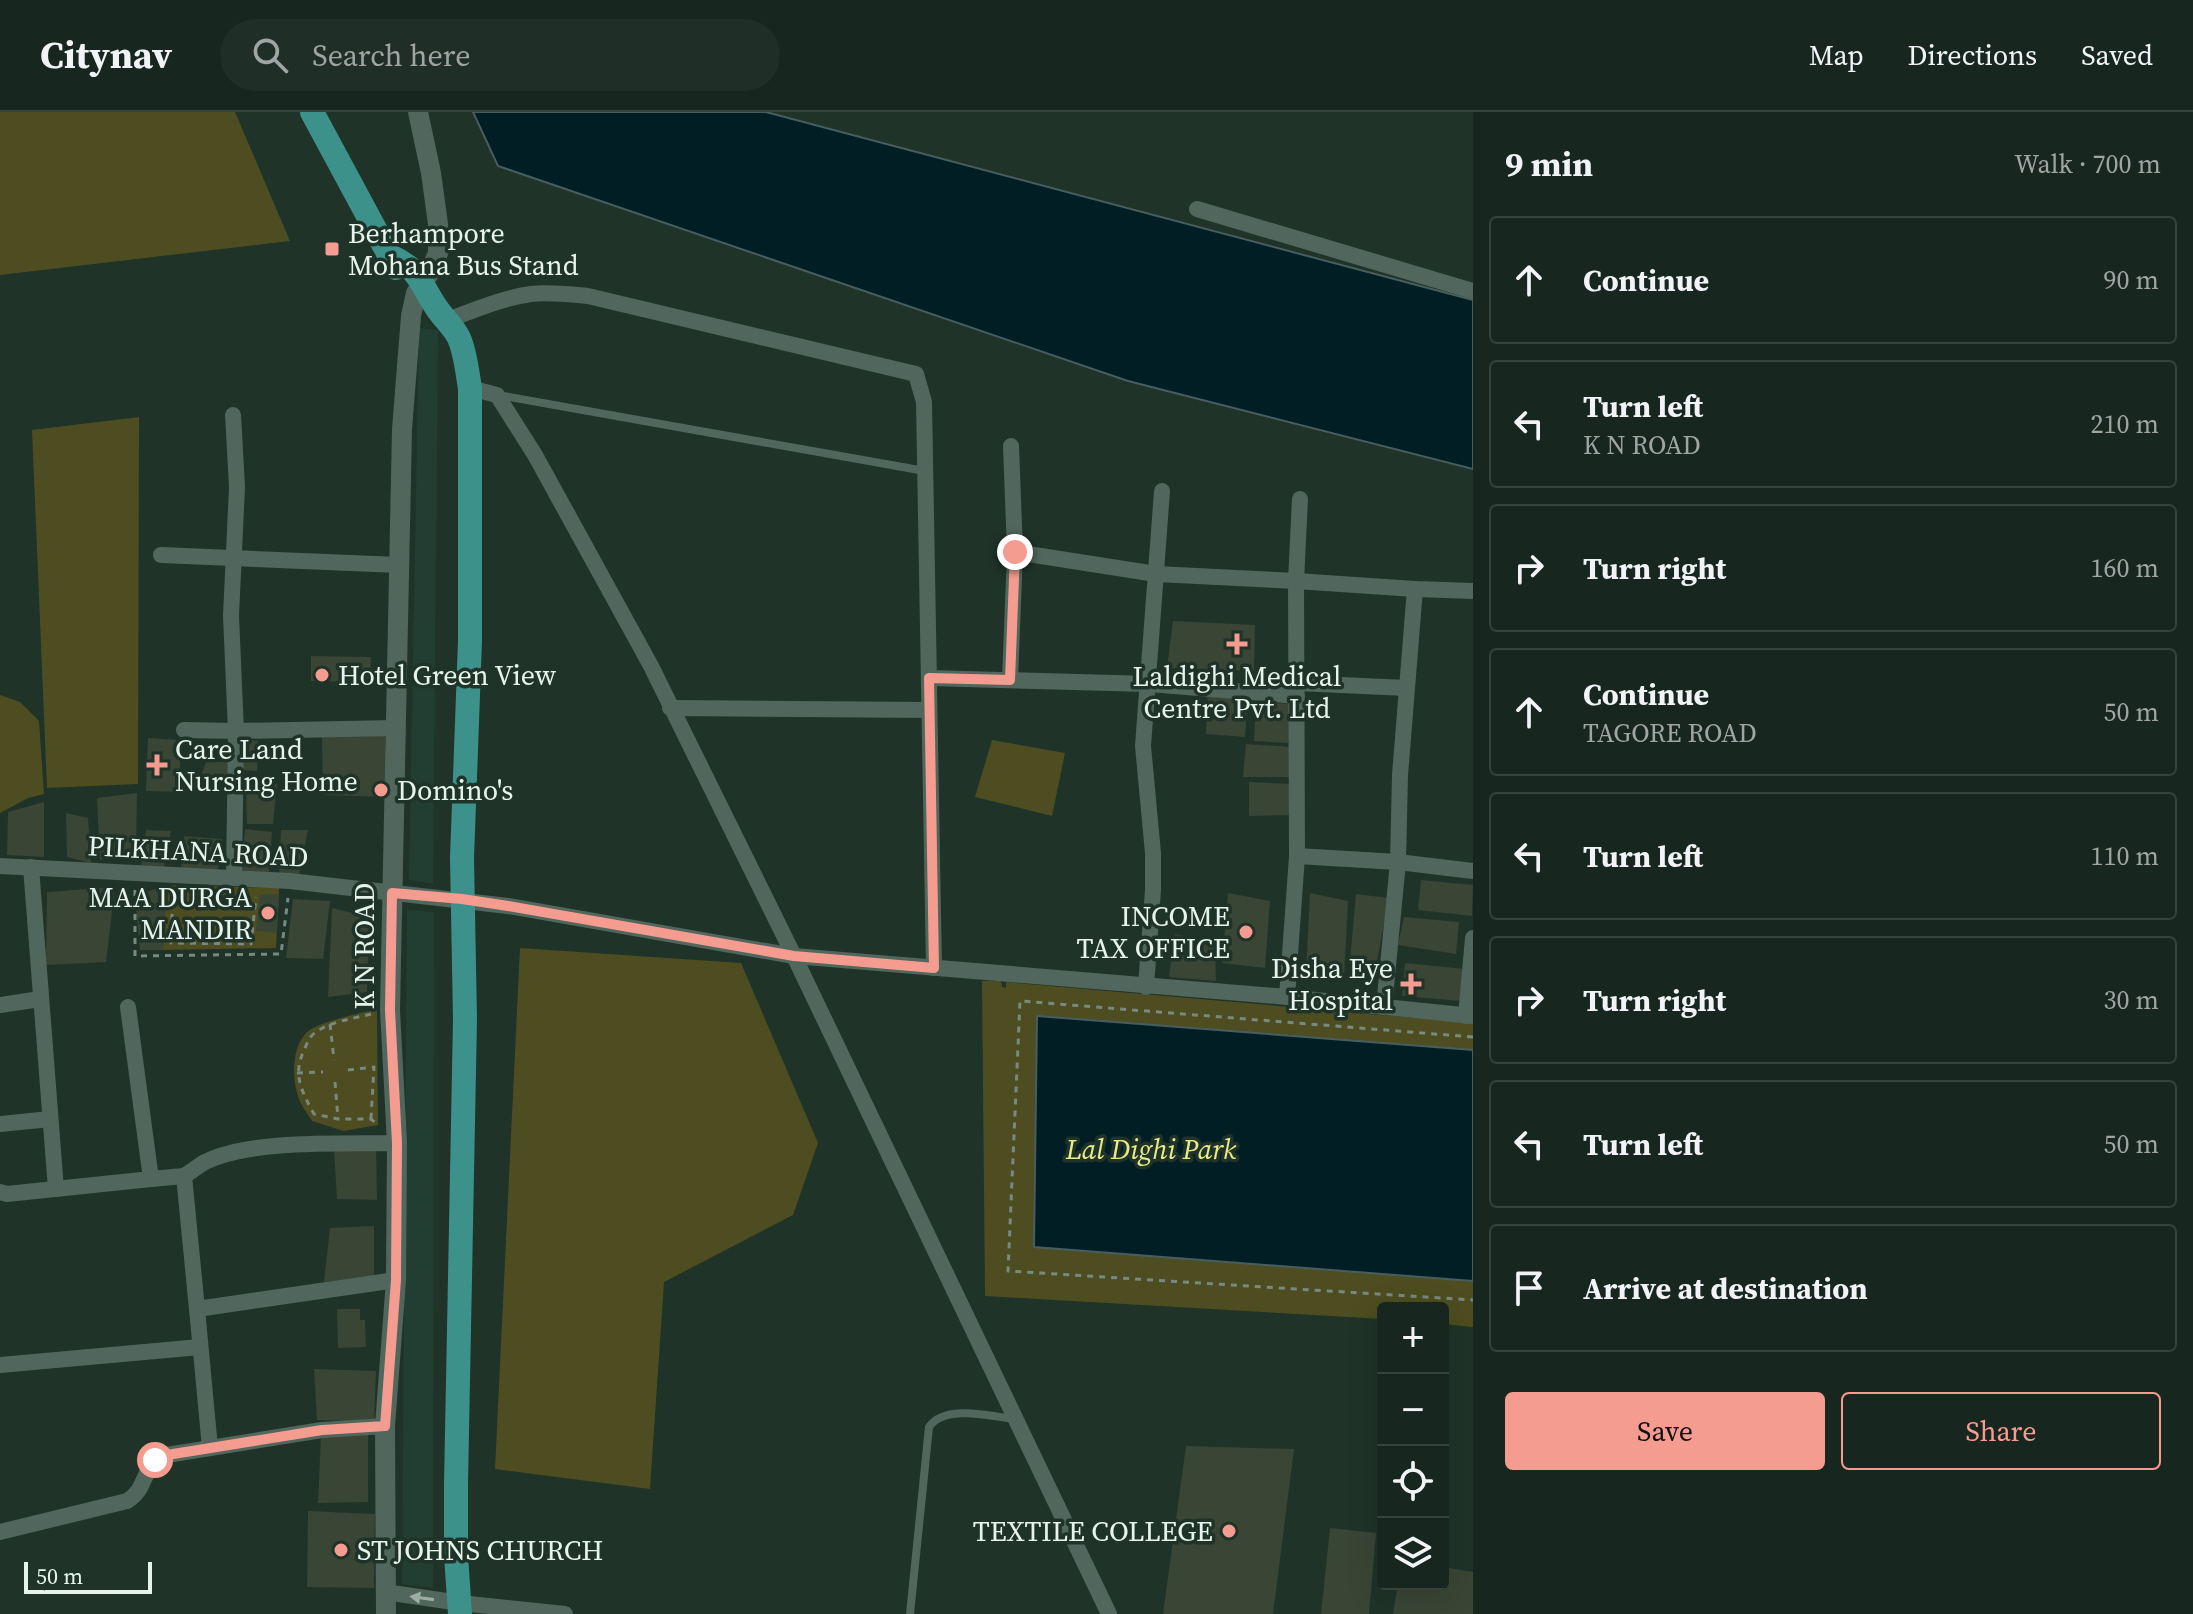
<!DOCTYPE html>
<html lang="en">
<head>
<meta charset="utf-8">
<style>
  :root { --surface:#17261f; --page:#202e28; --text:#f1f3f6; --muted:#9ea5a4; --line:#36433d; --accent:#f59c91 }
  body { margin:0; font-family:"Source Serif 4",serif; background:var(--page); color:var(--text) }
  .controls { position:absolute; right:24px; bottom:24px; display:grid; overflow:hidden; border-radius:8px; box-shadow:0 8px 32px #0002 }
  .controls button { width:72px; height:72px; display:grid; place-items:center; padding:0; border:0; border-bottom:2px solid var(--line); background:var(--surface); color:var(--text); font:40px sans-serif }
  .scale { position:absolute; left:24px; bottom:20px; width:128px; box-sizing:border-box; padding-left:8px; border:4px solid #e7f4ed; border-top:0; font-size:22px; line-height:28px; white-space:nowrap; color:#e7f4ed; -webkit-text-stroke:6px #1f3329; paint-order:stroke }
  .stop { position:absolute; width:24px; height:24px; margin:-18px; border:6px solid #f59c91; border-radius:50%; background:#fff }
  .stop.end { background:#f59c91; border-color:#fff; box-shadow:0 2px 8px #0008 }
  .list { margin:0; padding:0; list-style:none }
  h2 { display:flex; justify-content:space-between; align-items:center; height:104px; margin:0; padding:0 32px; font-size:34px }
  h2 small { font-size:26px; font-weight:400; color:var(--muted) }
  .list li { display:grid; grid-template-columns:52px 1fr auto; gap:24px; align-items:center; box-sizing:border-box; height:128px; margin:0 16px 16px; padding:0 16px; border:2px solid var(--line); border-radius:8px }
  .list b { display:block; font-size:30px; white-space:nowrap }
  .list p { margin:0; font-size:26px; white-space:nowrap; color:var(--muted) }
  .list em { font-size:26px; font-style:normal; color:var(--muted) }
  .actions { display:flex; gap:16px; padding:24px 32px }
  .actions a { flex:1; padding:18px 0; border:2px solid var(--accent); border-radius:8px; text-align:center; font-size:28px; color:var(--accent) }
  .actions .main { background:var(--accent); color:#111 }
  .icon { flex:none; width:44px; height:44px; fill:none; stroke:currentColor; stroke-width:2; stroke-linecap:round; stroke-linejoin:round }
  .map { position:relative; flex:none; width:1473px; height:1502px; overflow:hidden }
  header { display:flex; align-items:center; gap:48px; box-sizing:border-box; height:112px; padding:0 40px; background:var(--surface); border-bottom:2px solid var(--line) }
  header strong { font-size:38px }
  nav { display:flex; gap:44px; margin-inline-start:auto; font-size:28px }
  .search { width:560px; height:72px; background:var(--page); display:flex; align-items:center; gap:20px; box-sizing:border-box; padding:0 28px; border-radius:44px; color:var(--muted); font-size:30px }
  main { display:flex }
  aside { flex:1; background:var(--surface) }
  .map>svg:first-child { display:block }
  .built { fill:#223e32 }
  .green { fill:#4d4d21 }
  .water { fill:#021e25; stroke:#475e61; stroke-width:2 }
  .building { fill:#394535 }
  .lines { fill:none; stroke-linecap:round; stroke-linejoin:round }
  .path { stroke:#788980; stroke-width:3; stroke-dasharray:6 6; stroke-linecap:butt }
  .service { stroke:#51665c; stroke-width:8 }
  .minor { stroke:#51665c; stroke-width:16 }
  .tertiary { stroke:#51665c; stroke-width:20 }
  .primary { stroke:#3c918a; stroke-width:24 }
  .oneway { fill:#9cada4 }
  .route { stroke:#f59c91; stroke-width:10 }
  .poi-dot { fill:#f59c91; stroke:#1f3329; stroke-width:3 }
  .labels { text-anchor:middle; dominant-baseline:central; stroke-width:7; stroke-linejoin:round; paint-order:stroke }
  .poi-label { font-size:28px; fill:#e7f4ed; stroke:#1f3329; text-anchor:start }
  .street-label { font-size:28px; fill:#e7f4ed; stroke:#1f3329 }
  .park-label { font-size:28px; font-style:italic; fill:#e9eb87; stroke:#1f3329 }
</style>
</head>
<body>
<header>
<strong>Citynav</strong>
<div class="search"><svg class="icon" aria-label="search" viewBox="0 0 24 24"><circle cx="10" cy="10" r="6"/><path d="M15 15l6 6"/></svg>Search here</div>
<nav><a>Map</a><a>Directions</a><a>Saved</a></nav>
</header>
<main>
<div class="map">
<svg width="1473" height="1502" viewBox="0 0 1473 1502">
  <rect width="100%" height="100%" fill="#1f3329"/>
  <!-- built -->
  <g class="built">
    <polygon points="419,216 438,218 433,772 409,768"/>
    <polygon points="407,798 434,800 433,1476 402,1472"/>
  </g>
  <!-- green -->
  <g class="green">
    <polygon points="0,0 235,0 290,129 0,163"/>
    <polygon points="139,305 138,672 47,676 32,318"/>
    <polygon points="0,583 20,590 39,609 44,682 28,686 0,701"/>
    <polygon points="992,628 1065,641 1052,704 975,685"/>
    <polygon points="166,773 279,776 276,836 163,838"/>
    <polygon points="520,836 741,851 818,1031 793,1103 664,1170 650,1377 495,1357"/>
    <polygon points="982,869 1001,869 1002,875 1006,876 1006,870 1473,911 1473,1215 1443,1212 1443,1196 1383,1196 1383,1207 985,1184"/>
    <path d="M377,897l1,116 -34,6 -32,-10c-4,-7 -10,-14 -13,-22 -7,-19 -8,-50 7,-66 10,-11 55,-20 71,-24z"/>
  </g>
  <!-- water -->
  <g class="water">
    <polygon points="473,0 766,0 1473,188 1473,357 1128,269 498,54"/>
    <polygon points="1037,904 1473,938 1473,1169 1034,1135"/>
  </g>
  <!-- building -->
  <g class="building">
    <polygon points="1173,509 1255,513 1254,559 1167,556"/>
    <polygon points="311,544 371,545 370,570 311,569"/>
    <polygon points="1208,573 1248,580 1245,625 1206,622"/>
    <polygon points="1256,590 1292,592 1290,631 1254,629"/>
    <polygon points="385,623 387,685 323,683 322,624"/>
    <polygon points="148,626 181,628 179,680 146,679"/>
    <polygon points="242,627 258,629 257,659 241,658"/>
    <polygon points="1246,632 1292,635 1292,665 1243,665"/>
    <polygon points="206,650 229,650 229,667 200,667"/>
    <polygon points="1249,670 1293,672 1293,703 1249,704"/>
    <polygon points="246,672 277,672 273,712 247,712"/>
    <polygon points="137,681 136,742 100,748 97,686"/>
    <polygon points="44,690 44,745 7,743 8,700"/>
    <polygon points="66,701 88,706 91,751 67,745"/>
    <polygon points="245,717 272,720 269,761 241,758"/>
    <polygon points="146,718 171,719 164,755 141,753"/>
    <polygon points="281,718 308,718 299,764 279,763"/>
    <polygon points="184,724 222,727 218,761 181,756"/>
    <polygon points="1421,768 1473,773 1472,804 1418,798"/>
    <polygon points="166,773 163,838 140,838 135,784"/>
    <polygon points="115,775 106,850 46,853 47,780"/>
    <polygon points="1228,781 1270,789 1265,856 1222,851"/>
    <polygon points="1310,781 1348,789 1344,866 1306,860"/>
    <polygon points="279,782 277,821 256,819 260,783"/>
    <polygon points="1356,782 1389,786 1377,849 1350,848"/>
    <polygon points="293,787 330,789 323,847 286,846"/>
    <polygon points="332,796 369,805 367,880 328,885"/>
    <polygon points="1404,805 1459,810 1456,842 1398,833"/>
    <polygon points="1175,822 1215,830 1216,869 1169,865"/>
    <polygon points="1405,851 1465,857 1461,889 1402,884"/>
    <polygon points="376,1033 377,1088 337,1087 334,1037"/>
    <polygon points="374,1114 374,1165 324,1170 330,1116"/>
    <polygon points="337,1197 360,1197 360,1208 365,1208 366,1235 338,1236"/>
    <polygon points="314,1257 376,1259 374,1310 317,1308"/>
    <polygon points="321,1322 368,1323 368,1390 318,1391"/>
    <polygon points="1186,1334 1294,1337 1273,1502 1163,1502"/>
    <polygon points="308,1399 375,1402 374,1476 307,1475"/>
    <polygon points="1330,1416 1376,1421 1369,1502 1321,1502"/>
    <polygon points="1443,1455 1473,1460 1473,1502 1393,1502 1398,1472 1443,1472"/>
  </g>
  <g class="lines">
    <!-- path -->
    <g class="path">
      <polyline points="135,778 135,844 281,842 288,786"/>
      <polyline points="173,778 171,831 251,832 256,785"/>
      <path d="M371,902c-19,5 -39,7 -55,18 -6,4 -8,9 -11,16 -13,26 -4,42 9,66l24,5h33l7,6"/>
      <polyline points="330,912 334,948"/>
      <polyline points="1473,925 1020,889 1008,1159 1473,1188"/>
      <polyline points="348,958 374,955 371,1007"/>
      <polyline points="297,961 323,960"/>
      <polyline points="335,970 338,1007"/>
    </g>
    <!-- service -->
    <g class="service">
      <polyline points="498,283 925,359"/>
      <path d="M910,1502l19,-187c16,-23 61,-11 85,-8"/>
    </g>
    <!-- minor -->
    <g class="minor">
      <polyline points="1197,97 1473,179"/>
      <path d="M447,208c28,-10 55,-22 84,-26 19,-2 38,0 57,2l328,78 8,28 10,566"/>
      <polyline points="470,276 497,283 535,343 651,554 794,844 1109,1502"/>
      <polyline points="233,303 237,375 231,504 236,619 395,616"/>
      <polyline points="1015,440 1156,462 1296,469 1300,387"/>
      <polyline points="161,443 399,453"/>
      <polyline points="929,566 1149,572 1297,584"/>
      <polyline points="1010,568 1015,440 1011,334"/>
      <polyline points="1298,571 1406,576"/>
      <polyline points="670,596 929,598"/>
      <polyline points="184,618 236,619 234,766"/>
      <polyline points="1297,744 1398,750 1473,759"/>
      <polyline points="0,754 290,769 508,794 794,844 1287,885 1473,904"/>
      <polyline points="31,755 56,1077"/>
      <polyline points="1146,875 1153,778 1153,741 1143,634 1162,379"/>
      <polyline points="1287,885 1297,744 1296,469 1415,477 1473,479"/>
      <polyline points="0,893 40,887"/>
      <polyline points="1384,895 1398,750 1400,663 1415,477"/>
      <polyline points="1466,904 1473,826"/>
      <polyline points="0,1012 50,1007"/>
      <path d="M184,1064c7,-4 14,-10 21,-14 45,-23 141,-18 192,-19"/>
      <polyline points="151,1067 184,1064 197,1197 396,1168"/>
      <polyline points="0,1080 7,1082 151,1067 128,895"/>
      <polyline points="197,1197 210,1336"/>
      <polyline points="0,1253 200,1235"/>
      <path d="M0,1420l127,-31c22,-13 12,-34 40,-46l155,-25 63,-4"/>
      <polyline points="385,1480 460,1491 565,1502"/>
    </g>
    <!-- tertiary -->
    <polyline class="tertiary" points="386,1502 385,1314 396,1168 397,1031 390,898 402,317 411,204 416,181 430,160 438,141 438,112 431,61 418,0"/>
    <!-- primary -->
    <g class="primary">
      <polyline points="312,0 396,156"/>
      <path d="M390,144c31,14 29,26 46,51 7,11 17,19 23,31 7,16 8,34 11,50v253l-8,217 3,161 -9,465v71l4,59"/>
    </g>
  </g>
  <!-- one-way arrows -->
  <defs><path id="oneway-solid" d="M-6-.8H1V-3.2L6.5 0L1 3.2V.8H-6Z" transform="scale(2)"/></defs>
  <use class="oneway" href="#oneway-solid" transform="translate(422 1486) rotate(-172)"/>
  <g class="lines">
    <!-- route -->
    <polyline class="route" points="155,1348 167,1343 322,1318 385,1314 396,1168 397,1031 390,898 392,781 462,787 508,794 794,844 934,856 929,566 1010,568 1015,440"/>
  </g>
  <!-- markers -->
  <g class="poi-dot">
    <rect x="324" y="129" width="16" height="16" rx="4"/>
    <path d="M1233 520h8v8h8v8h-8v8h-8v-8h-8v-8h8z"/>
    <circle cx="322" cy="563" r="8"/>
    <path d="M153 641h8v8h8v8h-8v8h-8v-8h-8v-8h8z"/>
    <circle cx="381" cy="678" r="8"/>
    <circle cx="268" cy="801" r="8"/>
    <circle cx="1246" cy="820" r="8"/>
    <path d="M1407 860h8v8h8v8h-8v8h-8v-8h-8v-8h8z"/>
    <circle cx="1229" cy="1419" r="8"/>
    <circle cx="341" cy="1438" r="8"/>
  </g>
  <g class="labels">
    <!-- poi labels -->
    <g class="poi-label">
      <text x="348" y="121">Berhampore<tspan x="348" dy="32">Mohana Bus Stand</tspan></text>
      <text x="338" y="563">Hotel Green View</text>
      <text x="1237" y="564" text-anchor="middle">Laldighi Medical<tspan x="1237" dy="32">Centre Pvt. Ltd</tspan></text>
      <text x="175" y="637">Care Land<tspan x="175" dy="32">Nursing Home</tspan></text>
      <text x="397" y="678">Domino's</text>
      <text x="252" y="785" text-anchor="end">MAA DURGA<tspan x="252" dy="32">MANDIR</tspan></text>
      <text x="1230" y="804" text-anchor="end">INCOME<tspan x="1230" dy="32">TAX OFFICE</tspan></text>
      <text x="1393" y="856" text-anchor="end">Disha Eye<tspan x="1393" dy="32">Hospital</tspan></text>
      <text x="1213" y="1419" text-anchor="end">TEXTILE COLLEGE</text>
      <text x="357" y="1438">ST JOHNS CHURCH</text>
    </g>
    <!-- street labels -->
    <g class="street-label">
      <text transform="translate(198 739) rotate(3)">PILKHANA ROAD</text>
      <text transform="translate(364 834) rotate(-90)">K N ROAD</text>
    </g>
    <!-- park labels -->
    <g class="park-label">
      <text x="1151" y="1037">Lal Dighi Park</text>
    </g>
  </g>
</svg>
<div class="controls">
<button>+</button>
<button>−</button>
<button><svg class="icon" aria-label="locate" viewBox="0 0 24 24"><circle cx="12" cy="12" r="6"/><path d="M12 2v4M12 18v4M2 12h4M18 12h4"/></svg></button>
<button><svg class="icon" aria-label="layers" viewBox="0 0 24 24"><path d="M12 4l9 5-9 5-9-5zM3 14l9 5 9-5"/></svg></button>
</div>
<div class="scale">50 m</div>
<div class="stop" style="left:155px;top:1348px"></div>
<div class="stop end" style="left:1015px;top:440px"></div>
</div>
<aside>
<h2>9 min<small>Walk · 700 m</small></h2>
<ul class="list">
<li><svg class="icon" aria-label="ahead" viewBox="0 0 24 24"><path d="M12 20V5M6 11l6-6 6 6"/></svg><div><b>Continue</b></div><em>90 m</em></li>
<li><svg class="icon" aria-label="left" viewBox="0 0 24 24"><path d="M17 20v-9H6M10 6l-5 5 5 5"/></svg><div><b>Turn left</b><p>K N ROAD</p></div><em>210 m</em></li>
<li><svg class="icon" aria-label="right" viewBox="0 0 24 24"><path d="M7 20v-9h11M14 6l5 5-5 5"/></svg><div><b>Turn right</b></div><em>160 m</em></li>
<li><svg class="icon" aria-label="ahead" viewBox="0 0 24 24"><path d="M12 20V5M6 11l6-6 6 6"/></svg><div><b>Continue</b><p>TAGORE ROAD</p></div><em>50 m</em></li>
<li><svg class="icon" aria-label="left" viewBox="0 0 24 24"><path d="M17 20v-9H6M10 6l-5 5 5 5"/></svg><div><b>Turn left</b></div><em>110 m</em></li>
<li><svg class="icon" aria-label="right" viewBox="0 0 24 24"><path d="M7 20v-9h11M14 6l5 5-5 5"/></svg><div><b>Turn right</b></div><em>30 m</em></li>
<li><svg class="icon" aria-label="left" viewBox="0 0 24 24"><path d="M17 20v-9H6M10 6l-5 5 5 5"/></svg><div><b>Turn left</b></div><em>50 m</em></li>
<li><svg class="icon" aria-label="arrive" viewBox="0 0 24 24"><path d="M6 21V4h12l-3 4 3 4H6"/></svg><div><b>Arrive at destination</b></div></li>
</ul>
<div class="actions"><a class="main">Save</a><a>Share</a></div>
</aside>
</main>
</body>
</html>
